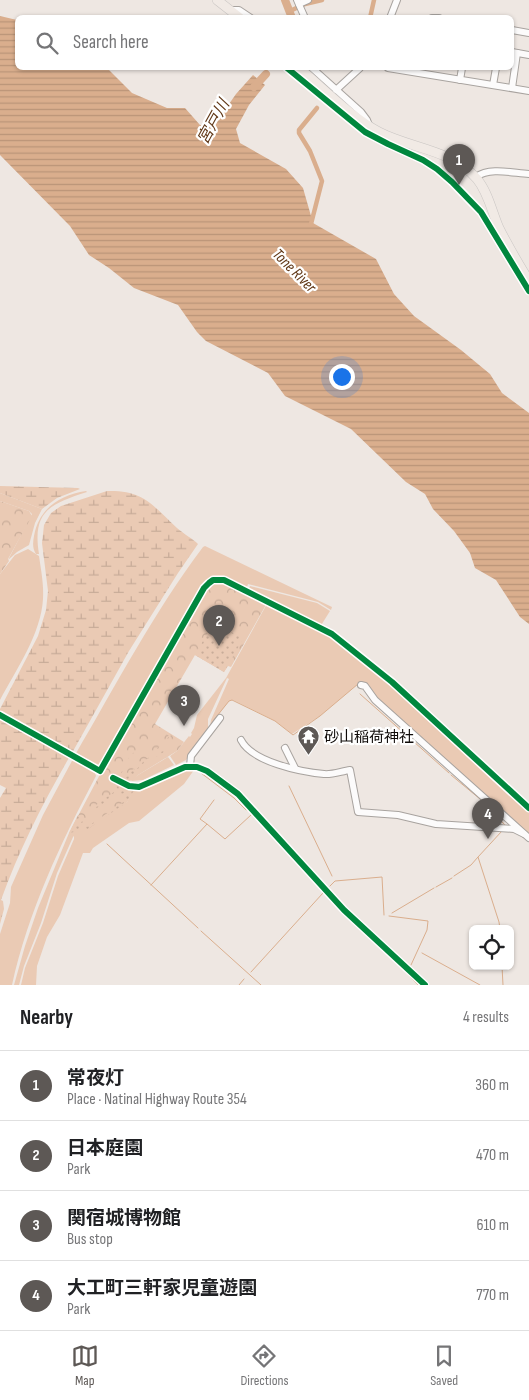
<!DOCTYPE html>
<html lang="en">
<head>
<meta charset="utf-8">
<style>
  :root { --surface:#fff; --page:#f2f2f2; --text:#202124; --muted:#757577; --line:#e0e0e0; --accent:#5d5855 }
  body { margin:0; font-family:"Sofia Sans Condensed","Noto Sans JP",sans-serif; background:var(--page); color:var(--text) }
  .controls { position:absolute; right:15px; bottom:15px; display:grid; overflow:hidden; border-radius:8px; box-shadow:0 1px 4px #0004 }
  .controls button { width:45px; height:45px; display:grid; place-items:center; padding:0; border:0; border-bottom:1px solid var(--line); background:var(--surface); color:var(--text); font:25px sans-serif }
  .you { position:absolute; left:341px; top:376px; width:18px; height:18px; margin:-12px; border:4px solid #fff; border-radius:50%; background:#1a73e8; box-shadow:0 0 0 8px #1a73e833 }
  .badge { display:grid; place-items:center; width:32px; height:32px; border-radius:50%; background:var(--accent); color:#fff; font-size:16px; font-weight:700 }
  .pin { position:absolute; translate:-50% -41px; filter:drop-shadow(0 1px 2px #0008) }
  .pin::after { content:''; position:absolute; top:26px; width:18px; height:15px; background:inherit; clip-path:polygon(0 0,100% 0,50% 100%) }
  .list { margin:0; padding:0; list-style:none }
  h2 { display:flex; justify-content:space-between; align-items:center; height:65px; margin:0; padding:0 20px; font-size:21px }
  h2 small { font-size:16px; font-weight:400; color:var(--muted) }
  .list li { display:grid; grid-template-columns:32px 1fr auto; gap:15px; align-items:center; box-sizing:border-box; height:70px; padding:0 20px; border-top:1px solid var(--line) }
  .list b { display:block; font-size:19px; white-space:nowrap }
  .list p { margin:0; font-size:16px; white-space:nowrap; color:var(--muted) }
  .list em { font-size:16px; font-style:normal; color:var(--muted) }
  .icon { flex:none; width:28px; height:28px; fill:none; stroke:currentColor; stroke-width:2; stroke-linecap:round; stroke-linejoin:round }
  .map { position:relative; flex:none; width:529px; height:985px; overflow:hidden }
  .search { position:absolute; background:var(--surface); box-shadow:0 1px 4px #0004; left:15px; right:15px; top:15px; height:55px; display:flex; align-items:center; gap:12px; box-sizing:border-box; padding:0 18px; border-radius:8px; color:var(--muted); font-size:19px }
  .sheet { height:345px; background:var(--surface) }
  nav { display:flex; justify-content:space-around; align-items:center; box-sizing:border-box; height:70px; border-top:1px solid var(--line); background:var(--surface); font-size:14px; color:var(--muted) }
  nav a { display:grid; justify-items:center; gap:2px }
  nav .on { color:var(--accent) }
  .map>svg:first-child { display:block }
  .grass { fill:#eacab4 }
  .wetland { fill:url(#wetland-marsh) }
  .park { fill:url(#park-crowns) }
  .garden { fill:url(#garden-dots) }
  .water { fill:url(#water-rules) }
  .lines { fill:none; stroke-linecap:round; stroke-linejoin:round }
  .stream { stroke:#daae8d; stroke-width:1 }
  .canal { stroke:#daae8d; stroke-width:4.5 }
  .river { stroke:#daae8d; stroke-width:8 }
  .minor-casing { stroke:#a8a39f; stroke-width:8 }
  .highway-casing { stroke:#c9c5c3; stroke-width:10 }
  .minor { stroke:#fcfbfb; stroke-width:6 }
  .highway { stroke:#f1eae5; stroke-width:9 }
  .cycleway-casing { stroke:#fff; stroke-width:9 }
  .cycleway { stroke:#00873e; stroke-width:6 }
  .labels { text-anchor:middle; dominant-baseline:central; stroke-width:4.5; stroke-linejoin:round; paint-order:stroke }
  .poi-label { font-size:15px; fill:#0f0b09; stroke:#fff; text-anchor:start }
  .water-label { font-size:16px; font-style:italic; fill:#603716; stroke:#fff }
</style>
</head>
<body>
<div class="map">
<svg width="529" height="985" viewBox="0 0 529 985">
  <defs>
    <pattern id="wetland-marsh" width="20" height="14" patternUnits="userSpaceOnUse" patternTransform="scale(1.25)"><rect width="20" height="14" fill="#eacab4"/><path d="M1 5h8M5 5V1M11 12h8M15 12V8" fill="none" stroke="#c8ac99"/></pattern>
    <pattern id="park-crowns" width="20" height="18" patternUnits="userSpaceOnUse" patternTransform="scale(1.25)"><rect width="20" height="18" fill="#eacab4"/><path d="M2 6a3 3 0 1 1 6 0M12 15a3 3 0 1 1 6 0" fill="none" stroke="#c8ac99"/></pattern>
    <pattern id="garden-dots" width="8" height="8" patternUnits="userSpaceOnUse" patternTransform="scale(1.25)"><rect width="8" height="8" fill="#eacab4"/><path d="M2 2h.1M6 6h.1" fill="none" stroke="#c8ac99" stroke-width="1.8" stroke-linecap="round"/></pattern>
    <pattern id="water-rules" width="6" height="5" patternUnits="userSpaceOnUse" patternTransform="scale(1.25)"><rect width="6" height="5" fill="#daae8d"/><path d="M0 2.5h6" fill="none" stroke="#ba9478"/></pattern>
  </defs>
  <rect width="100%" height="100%" fill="#eee7e2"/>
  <!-- grass -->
  <g class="grass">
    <path d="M86,491l1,1c-37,12 -55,19 -48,62h-3c-4,-6 -3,-12 -2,-18 5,-28 26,-41 52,-45z"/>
    <polygon points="0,493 42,509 35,523 29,545 17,552 8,560 32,514 29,511 0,501"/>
    <path d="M205,546l127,61 -1,3 -13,-8 -70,-18 -2,6c-15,-7 -31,-18 -43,-2l-101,178 -6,1 -21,-12c41,-70 79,-143 128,-208z"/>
    <path d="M28,549l11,7c2,14 5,29 4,43 -2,35 -27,71 -43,101v-126l15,-19z"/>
    <polygon points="250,586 317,603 330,611 320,627 248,591"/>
    <polygon points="268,602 326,632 358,656 526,807 529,813 529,836 358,684 320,716 292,734 275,721 233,700 229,701 210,726 211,720 229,679 227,678 208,719 208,730 206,734 186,760 176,765 170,756 177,751 189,736 190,737 192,734 191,733 194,728 197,715 226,678"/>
    <polygon points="168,757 174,765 143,780 131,781 138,775"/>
    <path d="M73,759l21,11 2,6c-35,66 -68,136 -84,209h-12v-51l10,-31 1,-16 32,-72z"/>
    <path d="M191,770h3l-10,14 -45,37 -10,2 -36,25 -3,5h-7l-23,62 -13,22 -10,29 -1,19h-15l4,-17 18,-45 15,-47 16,-37v-3l-1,1 -16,36 -16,50 -17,43 -5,19h-5l11,-39 13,-38 31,-75 58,-31 6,-11c21,0 38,-19 58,-21z"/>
  </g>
  <!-- wetland -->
  <g class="wetland">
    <polygon points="0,486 78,488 80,489 57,498 42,509 0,493"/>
    <path d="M107,491c38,-1 46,15 70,37 7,6 16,11 21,16l-20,29 -49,78 -57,102 -15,-9 -4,3 17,9c-27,47 -51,94 -69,144l2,1 1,8 -4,15v-126l6,-10 -6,-3v-76l38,-73 8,-26 2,-19 -6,-48 2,-18 7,-12 10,-7z"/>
  </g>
  <!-- park -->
  <g class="park">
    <polygon points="0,501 29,511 32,516 8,559 9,561 0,574"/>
    <polygon points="217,580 244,590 267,603 231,667 228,666 224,672 195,655 155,724 184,742 177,751 138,775 134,780 128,781 134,790 127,802 88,829 69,833 125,727 206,586 212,581"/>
  </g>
  <!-- garden -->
  <g class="garden">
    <polygon points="212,625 244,637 224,672 195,655"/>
    <path d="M166,732l5,3 -8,13 2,3 -18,12 -15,16 -4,2 -8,-4 -1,-3c5,-10 9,-17 18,-24l3,5 -2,1 -2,-2 -5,3 1,3h-3l-8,14 6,3 6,-8 3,1 8,-9 14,-10 -1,-2 2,-3 3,2 7,-12 -4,-3z"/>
    <polygon points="116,783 134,790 127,802 88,829 69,833 78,815 83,822 80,824 82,827 85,825 87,827 125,801 124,798 126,796 124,793 121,794 119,792 94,810 92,808 118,789 115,785"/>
  </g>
  <!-- water -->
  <polygon class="water" points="0,16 17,20 18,68 107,68 132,93 167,108 185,108 200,125 215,124 236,94 253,75 265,85 249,105 236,129 240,143 286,169 303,188 313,223 376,259 394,294 414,316 461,350 490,374 502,393 529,413 529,624 520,617 496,580 475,568 470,553 454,531 433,509 425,494 406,482 351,429 285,396 268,373 206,341 197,332 178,305 134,288 109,268 89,255 70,226 0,155"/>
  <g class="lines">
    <!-- stream -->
    <g class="stream">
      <polyline points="360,694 449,773"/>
      <polyline points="213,721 229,701 232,700 275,721 293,735 320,716 358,684"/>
      <polyline points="201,773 234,798 246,810"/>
      <polyline points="451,775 480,799 506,826"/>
      <polyline points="289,786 332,876"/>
      <polyline points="207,824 200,819 214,800"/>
      <polyline points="107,844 198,928"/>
      <polyline points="454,876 471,865 478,857"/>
      <polyline points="151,885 207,824 225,839 251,815"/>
      <polyline points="330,886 335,881 382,877 384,915"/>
      <polyline points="436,887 452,878"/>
      <polyline points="392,913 434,888"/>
      <polyline points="389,916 428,921 427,930 411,965"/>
      <polyline points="500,929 499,922 478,857 502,831"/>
      <polyline points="201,931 261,985"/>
      <polyline points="422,953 480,985"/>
      <polyline points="502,966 503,985"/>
      <polyline points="251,972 323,893"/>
      <polyline points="405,972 418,985"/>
      <polyline points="239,985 244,979"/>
    </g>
    <!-- canal -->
    <g class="canal">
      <polyline points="290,11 305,4 322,0"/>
      <polyline points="370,18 374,0"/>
      <polyline points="311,224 322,181 310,151 299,133 299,130 317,108"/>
    </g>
    <!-- river -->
    <g class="river">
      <polyline points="285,0 292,18"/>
      <polyline points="254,87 266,74"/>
    </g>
    <defs>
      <g id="minor">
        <polyline points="297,0 305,18"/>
        <polyline points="299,4 308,0"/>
        <polyline points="231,10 239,10 251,18"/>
        <polyline points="390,18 397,0"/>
        <polyline points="432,18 439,18"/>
        <polyline points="512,30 529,33"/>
        <polyline points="512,52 529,55"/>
        <polyline points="312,68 361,112 367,120 369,125"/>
        <polyline points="388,68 529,91"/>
        <polyline points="460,80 462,68"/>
        <polyline points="493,85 496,68"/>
        <polyline points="512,88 517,53"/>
        <polyline points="336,90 360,68"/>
        <path d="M476,177c14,-10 36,-4 53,-3"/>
        <polyline points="361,685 365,686 375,700 529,838"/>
        <path d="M241,740c11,22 60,32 83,34 8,1 18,-3 26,-4l8,42 40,3 38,9 78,5 10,5"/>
        <polyline points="285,748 295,768"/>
        <polyline points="190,766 191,756 220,718"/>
        <polyline points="113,778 129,786 139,787 185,767 197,767 207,771 238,794 344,910 425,985"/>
      </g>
      <g id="highway">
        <polyline points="217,0 240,18"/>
        <path d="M299,68c25,21 52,49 80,64 33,17 72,17 98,47 11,13 15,33 22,49 9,18 19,35 30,53"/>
      </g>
    </defs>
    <!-- minor casing -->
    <use href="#minor" class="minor-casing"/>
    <!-- highway casing -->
    <use href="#highway" class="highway-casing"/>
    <!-- minor -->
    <use href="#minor" class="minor"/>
    <!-- highway -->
    <use href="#highway" class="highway"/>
    <defs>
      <g id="cycleway">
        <polyline points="287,68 365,132 388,144 423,160 437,169 452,182 481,212 529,291"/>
        <polyline points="0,715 100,771 204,588 209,583 213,580 224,580 332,634 392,682 529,808"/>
        <polyline points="113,778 129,786 139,787 185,767 197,767 207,771 238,794 344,910 425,985"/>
      </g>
    </defs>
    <!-- cycleway casing -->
    <use href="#cycleway" class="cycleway-casing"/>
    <!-- cycleway -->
    <use href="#cycleway" class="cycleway"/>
  </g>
  <!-- icons -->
  <defs>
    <symbol id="temple-pin" viewBox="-11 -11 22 30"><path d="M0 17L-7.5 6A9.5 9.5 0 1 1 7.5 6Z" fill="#5d5855" stroke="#fff"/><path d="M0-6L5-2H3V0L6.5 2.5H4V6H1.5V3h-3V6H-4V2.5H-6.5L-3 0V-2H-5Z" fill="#fff"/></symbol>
  </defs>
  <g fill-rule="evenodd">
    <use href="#temple-pin" x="296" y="724" width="25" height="34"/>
  </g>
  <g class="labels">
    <!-- poi labels -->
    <g class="poi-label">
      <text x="324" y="737">砂山稲荷神社</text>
    </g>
    <!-- water labels -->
    <g class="water-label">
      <text transform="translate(214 122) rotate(-61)">宮戸川</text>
      <text transform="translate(294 271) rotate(45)">Tone River</text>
    </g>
  </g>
</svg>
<div class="controls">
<button><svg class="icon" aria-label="locate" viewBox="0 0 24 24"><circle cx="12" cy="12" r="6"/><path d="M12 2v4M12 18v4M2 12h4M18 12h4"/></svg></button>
</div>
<div class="you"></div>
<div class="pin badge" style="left:459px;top:185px">1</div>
<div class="pin badge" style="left:219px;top:646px">2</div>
<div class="pin badge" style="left:184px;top:726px">3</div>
<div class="pin badge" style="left:488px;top:839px">4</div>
<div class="search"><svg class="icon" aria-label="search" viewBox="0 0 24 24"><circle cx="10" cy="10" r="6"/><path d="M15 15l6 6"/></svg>Search here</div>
</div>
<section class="sheet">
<h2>Nearby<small>4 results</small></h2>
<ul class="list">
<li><span class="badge">1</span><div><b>常夜灯</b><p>Place · Natinal Highway Route 354</p></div><em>360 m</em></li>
<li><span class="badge">2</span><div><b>日本庭園</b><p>Park</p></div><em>470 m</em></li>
<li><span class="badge">3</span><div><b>関宿城博物館</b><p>Bus stop</p></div><em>610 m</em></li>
<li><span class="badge">4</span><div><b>大工町三軒家児童遊園</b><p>Park</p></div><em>770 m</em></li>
</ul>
</section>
<nav>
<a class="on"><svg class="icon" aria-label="map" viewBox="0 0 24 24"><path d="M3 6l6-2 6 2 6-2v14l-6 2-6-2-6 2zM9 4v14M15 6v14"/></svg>Map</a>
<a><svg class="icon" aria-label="directions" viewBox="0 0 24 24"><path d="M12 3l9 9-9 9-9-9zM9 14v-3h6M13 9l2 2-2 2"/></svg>Directions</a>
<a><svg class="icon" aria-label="saved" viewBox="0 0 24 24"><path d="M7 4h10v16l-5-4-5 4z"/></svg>Saved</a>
</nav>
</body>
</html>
